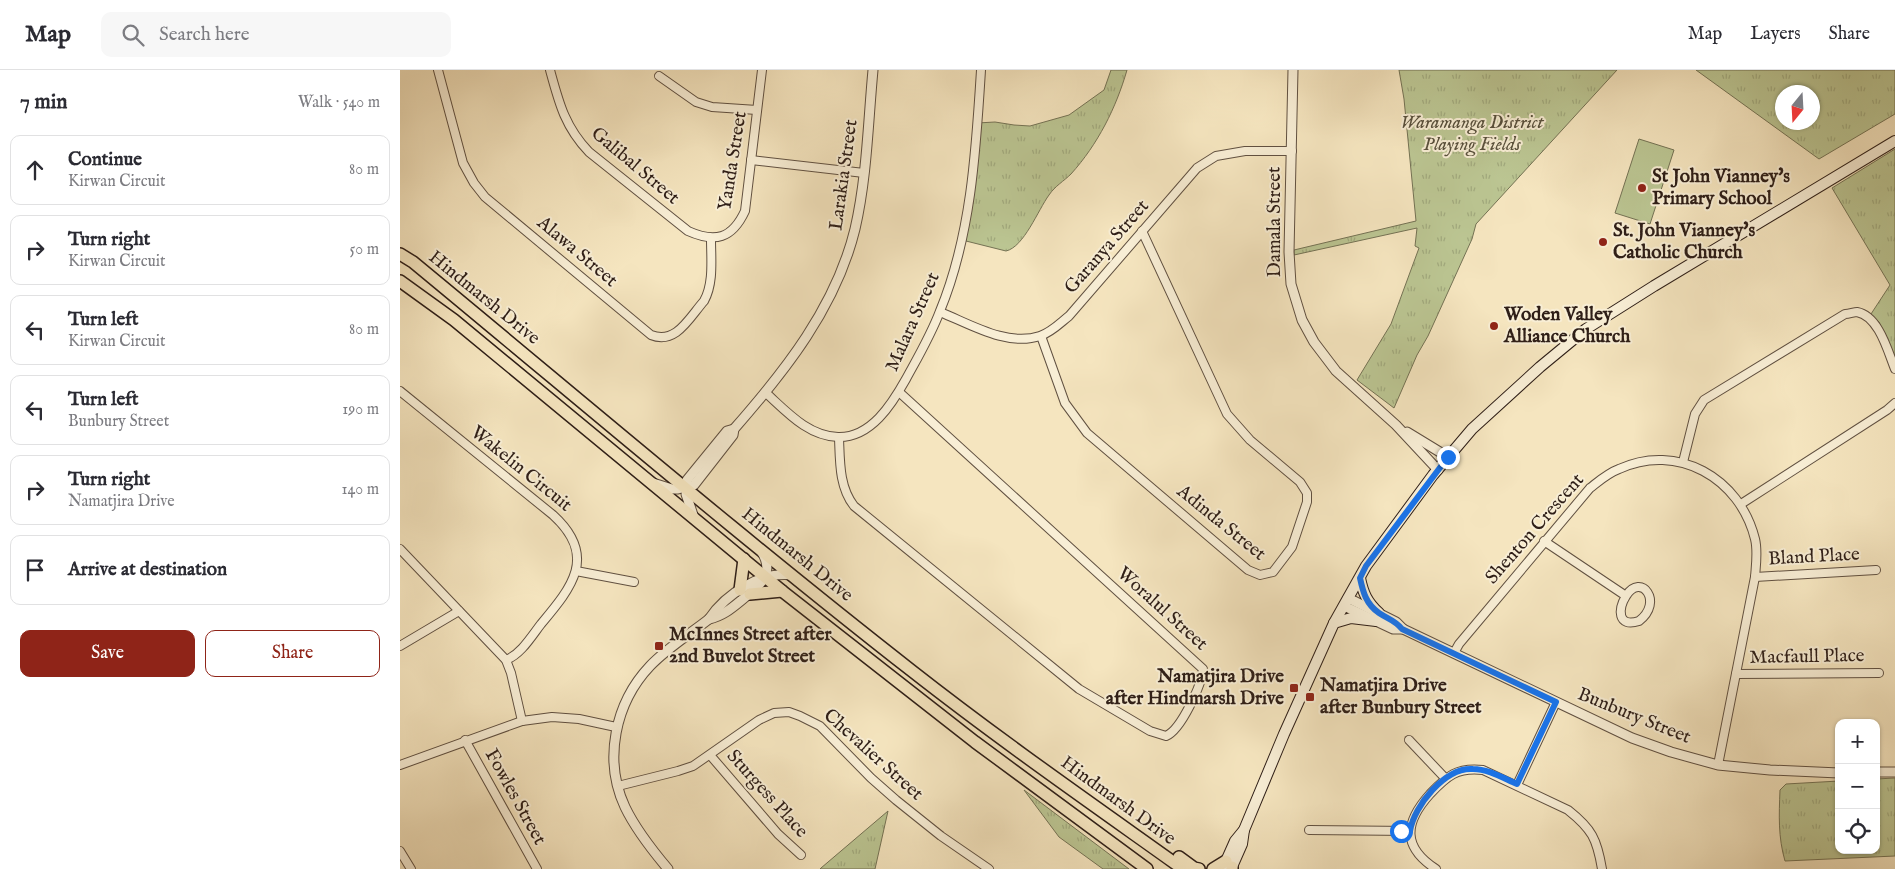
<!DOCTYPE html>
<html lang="en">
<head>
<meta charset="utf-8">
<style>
  :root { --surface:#fff; --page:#f7f7f7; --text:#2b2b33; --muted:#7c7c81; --line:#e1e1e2; --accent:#8f2418 }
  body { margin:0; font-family:"IM FELL English",serif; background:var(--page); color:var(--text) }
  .controls { position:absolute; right:15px; bottom:15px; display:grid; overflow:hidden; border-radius:10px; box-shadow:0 1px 4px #0004 }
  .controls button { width:45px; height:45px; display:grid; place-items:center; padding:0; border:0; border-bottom:1px solid var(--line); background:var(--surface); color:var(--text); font:25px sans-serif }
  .compass { position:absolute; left:1375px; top:15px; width:45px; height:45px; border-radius:50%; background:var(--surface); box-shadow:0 1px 4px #0004; rotate:198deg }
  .stop { position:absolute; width:15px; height:15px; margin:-11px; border:4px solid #1a73e8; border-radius:50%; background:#fff }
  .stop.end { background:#1a73e8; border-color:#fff; box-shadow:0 1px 5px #0008 }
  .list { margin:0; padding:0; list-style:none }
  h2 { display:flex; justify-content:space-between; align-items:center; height:65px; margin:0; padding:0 20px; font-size:21px }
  h2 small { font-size:16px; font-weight:400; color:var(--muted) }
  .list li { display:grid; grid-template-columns:32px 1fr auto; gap:15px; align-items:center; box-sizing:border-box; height:70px; margin:0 10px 10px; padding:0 10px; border:1px solid var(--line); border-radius:10px }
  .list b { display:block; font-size:19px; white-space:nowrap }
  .list p { margin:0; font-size:16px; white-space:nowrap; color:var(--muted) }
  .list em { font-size:16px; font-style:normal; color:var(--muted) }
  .actions { display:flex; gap:10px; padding:15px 20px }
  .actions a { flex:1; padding:11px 0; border:1px solid var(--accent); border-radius:10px; text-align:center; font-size:18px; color:var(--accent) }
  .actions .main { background:var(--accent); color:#fff }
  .icon { flex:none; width:28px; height:28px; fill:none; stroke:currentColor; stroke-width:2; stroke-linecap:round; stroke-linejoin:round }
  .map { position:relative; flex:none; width:1495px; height:799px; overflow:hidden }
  header { display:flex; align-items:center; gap:30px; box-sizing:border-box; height:70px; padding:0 25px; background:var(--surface); border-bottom:1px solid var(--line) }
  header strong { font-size:24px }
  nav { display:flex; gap:28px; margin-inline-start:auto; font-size:18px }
  .search { width:350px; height:45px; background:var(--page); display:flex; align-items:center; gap:12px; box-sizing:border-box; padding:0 18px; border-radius:10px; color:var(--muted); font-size:19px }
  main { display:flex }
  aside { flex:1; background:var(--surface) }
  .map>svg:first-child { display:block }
  .green { fill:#bbc592; stroke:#747254 }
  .park { fill:url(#park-tufts); stroke:#747254; fill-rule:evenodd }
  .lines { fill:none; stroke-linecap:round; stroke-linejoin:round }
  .minor-casing { stroke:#605041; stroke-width:10 }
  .tertiary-casing { stroke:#605041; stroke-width:11 }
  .secondary-casing { stroke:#2e1e17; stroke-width:12 }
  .primary-casing { stroke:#2e1e17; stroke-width:14 }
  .minor { stroke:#f8eed5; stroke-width:8 }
  .tertiary { stroke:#f8eed5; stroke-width:9 }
  .secondary { stroke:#f8eed5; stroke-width:10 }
  .primary { stroke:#f5e5bf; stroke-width:11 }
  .route { stroke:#1a73e8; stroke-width:6 }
  .poi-dot { fill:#8f2418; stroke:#f8eed5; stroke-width:2 }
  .labels { text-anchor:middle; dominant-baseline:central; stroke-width:4; stroke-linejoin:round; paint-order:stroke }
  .park-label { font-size:19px; font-style:italic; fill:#58503c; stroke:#f8eed5 }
  .street-label { font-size:19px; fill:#2e1e17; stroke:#f8eed5 }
  .poi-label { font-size:19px; font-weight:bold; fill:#2e1e17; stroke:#f8eed5; text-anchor:start }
</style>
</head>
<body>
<header>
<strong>Map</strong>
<div class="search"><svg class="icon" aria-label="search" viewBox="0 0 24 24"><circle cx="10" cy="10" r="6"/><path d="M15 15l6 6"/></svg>Search here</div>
<nav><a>Map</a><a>Layers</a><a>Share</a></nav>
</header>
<main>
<aside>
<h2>7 min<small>Walk · 540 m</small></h2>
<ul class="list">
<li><svg class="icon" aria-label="ahead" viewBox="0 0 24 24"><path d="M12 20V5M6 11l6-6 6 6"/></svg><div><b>Continue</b><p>Kirwan Circuit</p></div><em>80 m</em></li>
<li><svg class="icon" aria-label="right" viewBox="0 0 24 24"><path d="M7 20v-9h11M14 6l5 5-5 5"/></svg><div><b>Turn right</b><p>Kirwan Circuit</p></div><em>50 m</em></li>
<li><svg class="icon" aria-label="left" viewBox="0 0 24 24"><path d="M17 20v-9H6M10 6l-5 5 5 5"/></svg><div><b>Turn left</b><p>Kirwan Circuit</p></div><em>80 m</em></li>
<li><svg class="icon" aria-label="left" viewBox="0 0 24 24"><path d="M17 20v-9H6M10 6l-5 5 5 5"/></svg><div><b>Turn left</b><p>Bunbury Street</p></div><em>190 m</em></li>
<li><svg class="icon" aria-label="right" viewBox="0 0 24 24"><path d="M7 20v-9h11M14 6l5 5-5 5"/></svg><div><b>Turn right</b><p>Namatjira Drive</p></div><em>140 m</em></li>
<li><svg class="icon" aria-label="arrive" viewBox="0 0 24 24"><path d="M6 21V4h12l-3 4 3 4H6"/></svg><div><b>Arrive at destination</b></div></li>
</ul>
<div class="actions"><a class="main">Save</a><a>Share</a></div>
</aside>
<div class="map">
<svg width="1495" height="799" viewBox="0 0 1495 799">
  <defs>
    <pattern id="park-tufts" width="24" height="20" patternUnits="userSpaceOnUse" patternTransform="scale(1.25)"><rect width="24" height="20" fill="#bbc592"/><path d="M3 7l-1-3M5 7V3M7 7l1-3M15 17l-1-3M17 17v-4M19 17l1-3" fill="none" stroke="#a1a97d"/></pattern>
  </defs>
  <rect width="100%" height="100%" fill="#f5e5bf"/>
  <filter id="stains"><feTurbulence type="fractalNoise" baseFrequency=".004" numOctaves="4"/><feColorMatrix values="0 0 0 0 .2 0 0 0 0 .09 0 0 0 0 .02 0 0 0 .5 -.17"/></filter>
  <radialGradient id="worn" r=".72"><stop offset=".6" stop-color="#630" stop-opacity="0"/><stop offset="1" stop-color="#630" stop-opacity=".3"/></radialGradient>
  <!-- green -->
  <polygon class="green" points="1239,69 1274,80 1250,154 1215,143"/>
  <!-- park -->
  <g class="park">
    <path d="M711,0h16c-11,38 -29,74 -56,104 -7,7 -16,12 -22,21 -11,15 -25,52 -43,56l-44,-11 15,-117 18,-1 19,3 16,1 39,-11 35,-25z"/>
    <polygon points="999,0 1217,0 1076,154 1072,169 1028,266 1017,285 994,338 957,310 991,254 1019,178 1015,176 1017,158 894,185 894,180 1016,151 1004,29"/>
    <path d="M1296,0h199v44l-76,45zM1382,22h30v30h-30z"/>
    <polygon points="1495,79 1495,288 1479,252 1471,244 1490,215 1432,118"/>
    <path d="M1495,708v78l-110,5c-7,-24 -6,-46 -5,-71l6,-6 53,-3v69h37v-71z"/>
    <polygon points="624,720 729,799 703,799 659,767"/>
    <polygon points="488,741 475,799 420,799 421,798"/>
  </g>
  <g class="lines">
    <defs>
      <g id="minor">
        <path d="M38,0l25,93 11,20 11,14 166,138c25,10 38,-17 53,-34 10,-18 7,-42 7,-62"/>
        <path d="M150,0c9,33 15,57 39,82l99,79c27,12 44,8 57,-20l17,-141"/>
        <polyline points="259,6 296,32 312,37 357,40"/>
        <polyline points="351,90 464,103"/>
        <path d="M540,242c30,12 67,35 100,24 12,-4 20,-13 29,-20l128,-148 19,-12 29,-5h47"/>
        <polyline points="641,266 665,333 687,363 848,500 860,505 873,502 892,477 907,432 907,423 900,412 850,370 827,344 742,161"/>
        <path d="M0,321l153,124c45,41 19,72 -12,109 -10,13 -20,30 -35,36"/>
        <path d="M366,323c21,19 42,43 72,44 33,1 54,-33 68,-58 12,-22 25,-44 34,-68 31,-75 36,-160 41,-241"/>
        <path d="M439,368c1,23 0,49 15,68l225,183 71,42 16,5c15,-6 36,-52 37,-67l-304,-277"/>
        <path d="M1283,392l12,-48 9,-14 141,-86c4,0 9,-2 12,-2 22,4 31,40 38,57"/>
        <polyline points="1341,434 1487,340 1495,333"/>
        <path d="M1144,471l82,55c15,-24 38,6 13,25 -22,7 -21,-12 -13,-25"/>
        <polyline points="0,479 106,590 111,603 122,651"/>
        <polyline points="176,501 234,512"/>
        <polyline points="1355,507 1476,500"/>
        <polyline points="0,576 59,541"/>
        <path d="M1054,583l5,-9 131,-156c9,-7 18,-15 29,-19 58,-27 121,9 136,70 3,12 1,25 0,38l-37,188"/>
        <polyline points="1336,604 1479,603"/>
        <polyline points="65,670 137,799"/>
        <polyline points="1009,670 1045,708"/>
        <polyline points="310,685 378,764 401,785"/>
        <polyline points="0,695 122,651 152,647 179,649 216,657"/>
        <polyline points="1117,715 1156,632"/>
        <polyline points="218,716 278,701 293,696 359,650 374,643 389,642 400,646 420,656 471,708 496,730 541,766 589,799"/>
        <polyline points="909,760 1010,761"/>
        <polyline points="0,781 11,799"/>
        <path d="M1036,799c-34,-22 -32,-46 -6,-75 17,-18 27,-27 53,-24l85,40c24,19 29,29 34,59"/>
      </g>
      <g id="tertiary">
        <polyline points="893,0 889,182 891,214 902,250 914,272 936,301 996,355 1038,400"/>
        <polyline points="1007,362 1048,387"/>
        <path d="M253,413l19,6h6l16,-4 39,-50 1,-6c51,-58 102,-122 121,-200 12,-52 13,-106 18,-159"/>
        <polyline points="294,448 286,424 287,410 327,361 334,359"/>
        <polyline points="948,528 996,552 1003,559"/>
        <polyline points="944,536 993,559 1003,559 1232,668 1271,682 1318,695 1370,700 1439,703"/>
        <path d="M309,549c14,-3 23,-11 34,-20 17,-13 33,-26 18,-48"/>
        <polyline points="1476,702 1495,702"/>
        <path d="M268,799c-16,-19 -32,-39 -43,-62 -22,-47 -10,-104 25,-141 17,-18 40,-32 59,-47 17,-25 52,-48 83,-44"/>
      </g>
      <g id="secondary">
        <path d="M960,508c3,15 7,24 19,35"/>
        <polyline points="934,553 951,548 976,551"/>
        <polyline points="823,798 835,771 844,760 884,664 934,553 966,496 1033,405 1072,359 1140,297 1186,259 1254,216 1495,71"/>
        <polyline points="831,799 842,774 844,760"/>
      </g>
      <g id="primary">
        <path d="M0,184l13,8c166,137 330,277 499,409 88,69 180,133 271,198"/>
        <polyline points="0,211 54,250 382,521 575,672 747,799"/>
        <polyline points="340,520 344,489"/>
        <polyline points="350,524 382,521"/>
        <polyline points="779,787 794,798 799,799"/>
        <polyline points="832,797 832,799"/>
        <polyline points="813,799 826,791"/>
      </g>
    </defs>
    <!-- minor casing -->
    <use href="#minor" class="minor-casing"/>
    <!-- tertiary casing -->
    <use href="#tertiary" class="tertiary-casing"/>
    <!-- secondary casing -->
    <use href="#secondary" class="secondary-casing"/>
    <!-- primary casing -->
    <use href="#primary" class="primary-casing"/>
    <!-- minor -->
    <use href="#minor" class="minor"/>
    <!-- tertiary -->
    <use href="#tertiary" class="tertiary"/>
    <!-- secondary -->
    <use href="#secondary" class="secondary"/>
    <!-- primary -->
    <use href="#primary" class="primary"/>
  </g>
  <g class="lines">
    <!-- route -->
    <path class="route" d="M1001,761h9c4,-25 35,-64 63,-62 15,0 30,9 44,15l39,-82 -154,-73c-7,-9 -14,-10 -23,-16 -13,-9 -16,-21 -19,-35l6,-12 82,-109"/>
  </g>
  <!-- markers -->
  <g class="poi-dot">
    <circle cx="1242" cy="118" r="5"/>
    <circle cx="1203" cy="172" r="5"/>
    <circle cx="1094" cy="256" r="5"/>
    <rect x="254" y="571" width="10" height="10" rx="2.5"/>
    <rect x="889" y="613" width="10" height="10" rx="2.5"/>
    <rect x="905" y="622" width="10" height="10" rx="2.5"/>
  </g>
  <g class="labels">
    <!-- park labels -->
    <g class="park-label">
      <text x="1072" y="53">Waramanga District<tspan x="1072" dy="22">Playing Fields</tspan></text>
    </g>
    <!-- street labels -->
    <g class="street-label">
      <text transform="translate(333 91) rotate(-81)">Yanda Street</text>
      <text transform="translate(235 96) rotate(40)">Galibal Street</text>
      <text transform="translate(444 105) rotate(-82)">Larakia Street</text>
      <text transform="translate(875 152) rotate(-90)">Damala Street</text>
      <text transform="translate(707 177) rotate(-49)">Garanya Street</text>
      <text transform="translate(177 182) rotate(40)">Alawa Street</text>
      <text transform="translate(84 228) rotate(39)">Hindmarsh Drive</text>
      <text transform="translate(513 252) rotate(-66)">Malara Street</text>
      <text transform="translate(121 399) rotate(39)">Wakelin Circuit</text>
      <text transform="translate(821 453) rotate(39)">Adinda Street</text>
      <text transform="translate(1135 459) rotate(-49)">Shenton Crescent</text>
      <text transform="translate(397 485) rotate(39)">Hindmarsh Drive</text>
      <text transform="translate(1414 487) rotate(-3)">Bland Place</text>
      <text transform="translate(762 539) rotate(42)">Woralul Street</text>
      <text transform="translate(1407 587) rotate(-1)">Macfaull Place</text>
      <text transform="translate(1234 646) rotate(22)">Bunbury Street</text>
      <text transform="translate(473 685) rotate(42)">Chevalier Street</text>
      <text transform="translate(367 724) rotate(48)">Sturgess Place</text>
      <text transform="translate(115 727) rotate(61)">Fowles Street</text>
      <text transform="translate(718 731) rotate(36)">Hindmarsh Drive</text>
    </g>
    <!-- poi labels -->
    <g class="poi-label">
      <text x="1252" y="107">St John Vianney's<tspan x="1252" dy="22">Primary School</tspan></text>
      <text x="1213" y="161">St. John Vianney's<tspan x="1213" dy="22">Catholic Church</tspan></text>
      <text x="1104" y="245">Woden Valley<tspan x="1104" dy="22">Alliance Church</tspan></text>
      <text x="269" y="565">McInnes Street after<tspan x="269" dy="22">2nd Buvelot Street</tspan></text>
      <text x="884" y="607" text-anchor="end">Namatjira Drive<tspan x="884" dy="22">after Hindmarsh Drive</tspan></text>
      <text x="920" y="616">Namatjira Drive<tspan x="920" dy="22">after Bunbury Street</tspan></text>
    </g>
  </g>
  <rect width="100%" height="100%" filter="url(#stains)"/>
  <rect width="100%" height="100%" fill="url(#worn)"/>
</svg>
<div class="controls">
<button>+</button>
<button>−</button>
<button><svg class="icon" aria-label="locate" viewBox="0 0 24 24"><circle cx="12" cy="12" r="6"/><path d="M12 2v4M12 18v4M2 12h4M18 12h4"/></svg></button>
</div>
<svg class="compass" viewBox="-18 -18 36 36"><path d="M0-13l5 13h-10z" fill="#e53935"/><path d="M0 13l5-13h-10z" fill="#7c7c81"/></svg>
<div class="stop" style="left:1001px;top:761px"></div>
<div class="stop end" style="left:1048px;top:387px"></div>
</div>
</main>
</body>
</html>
